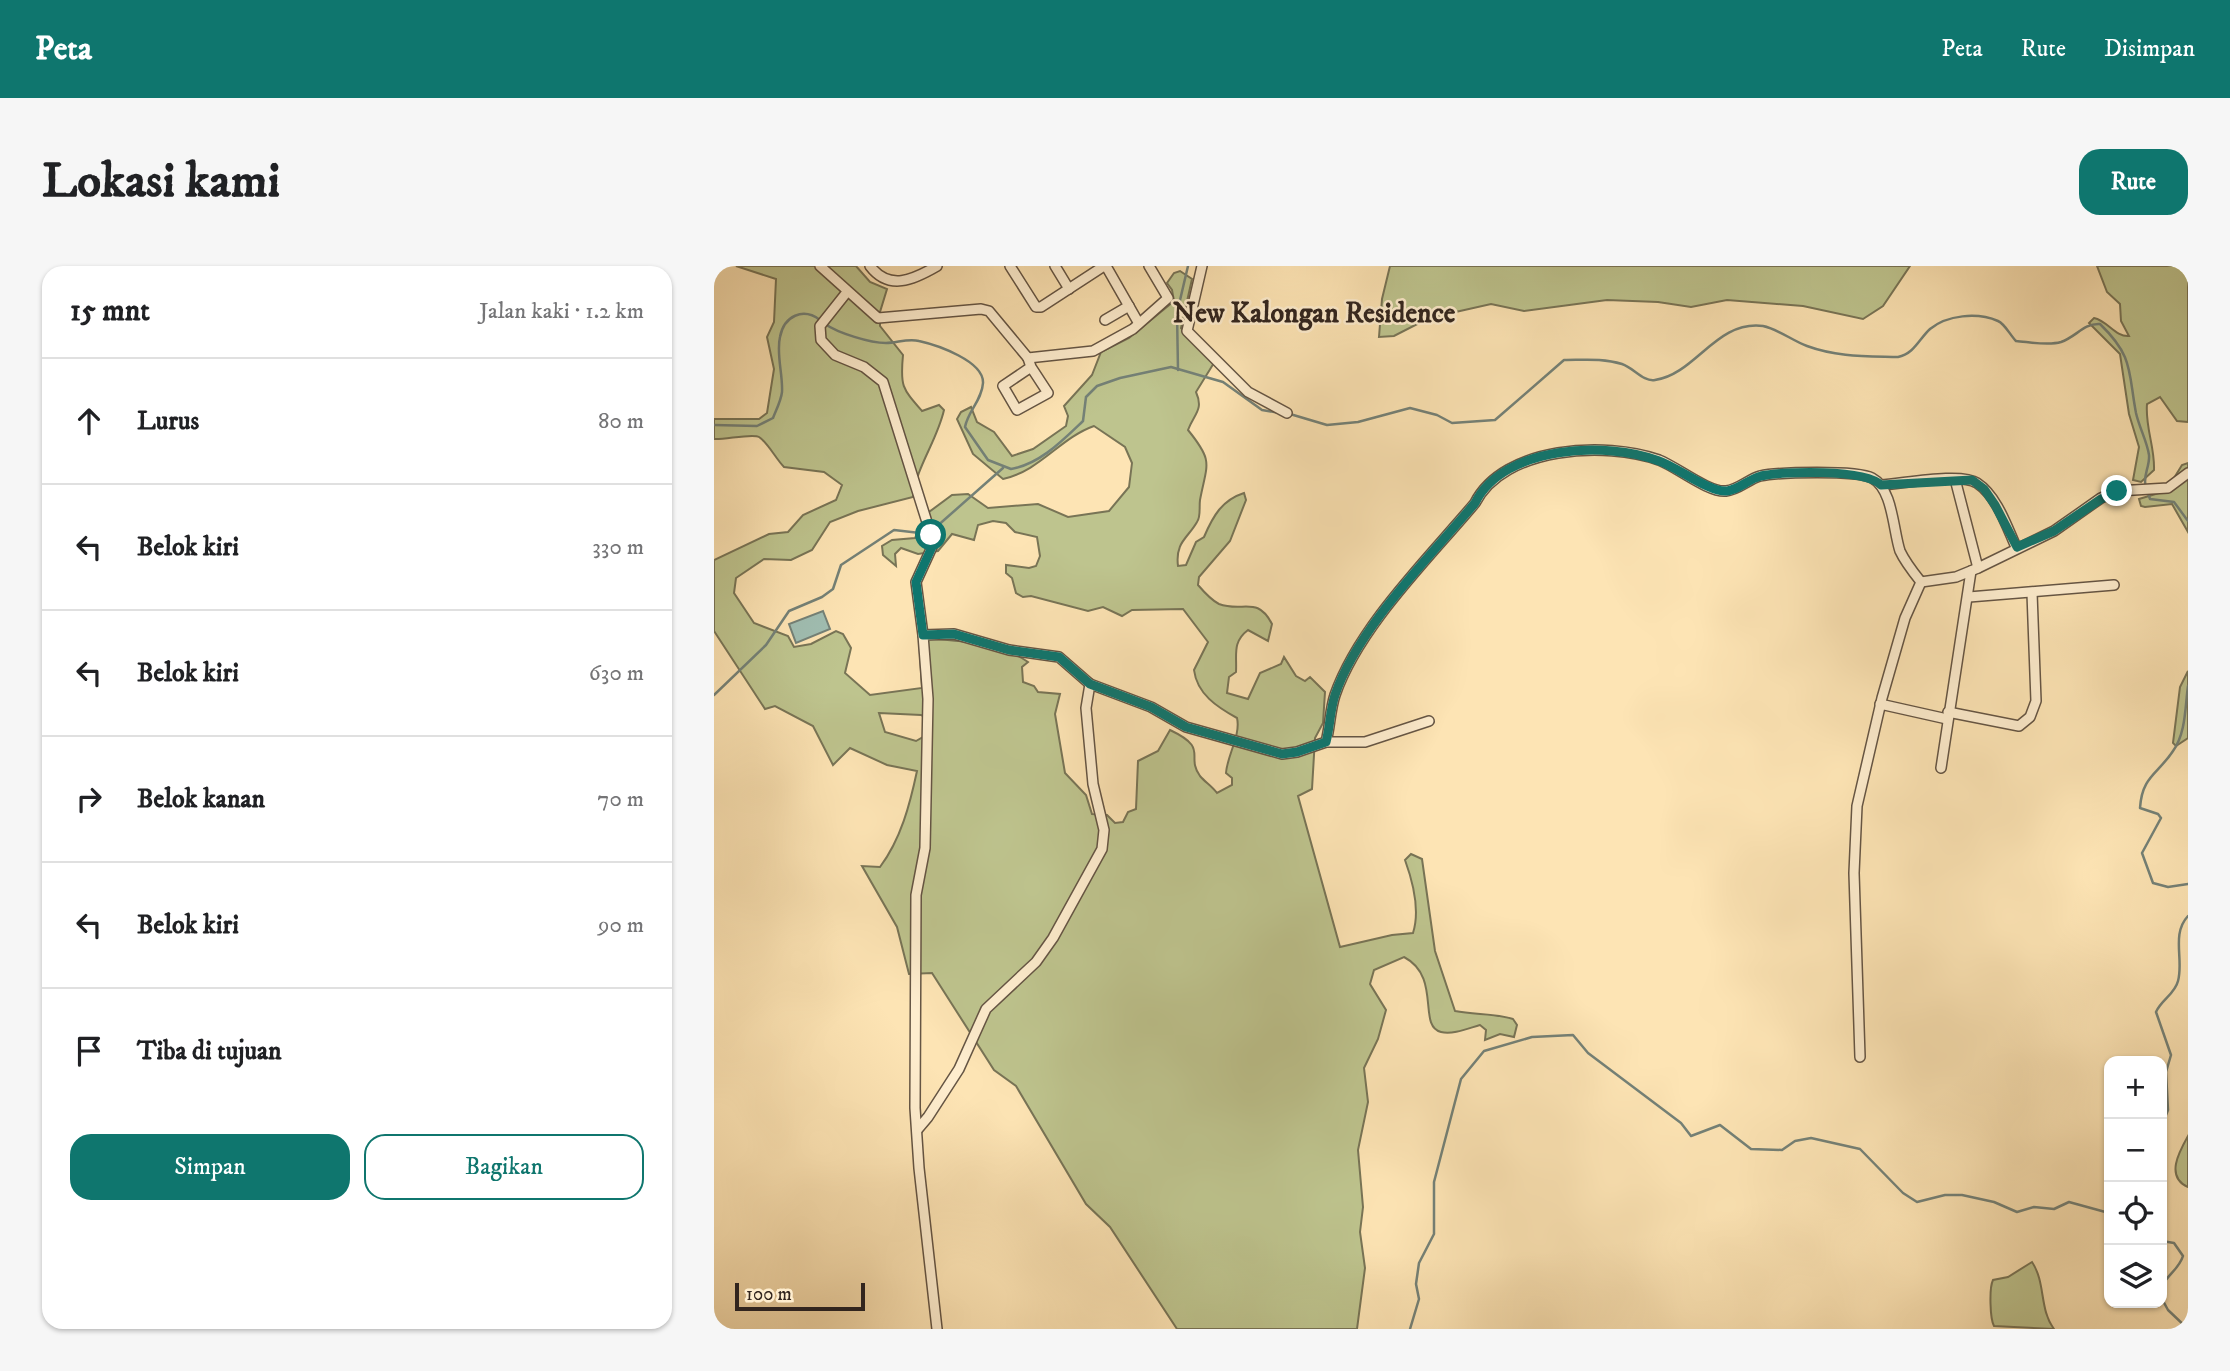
<!DOCTYPE html>
<html lang="id">
<head>
<meta charset="utf-8">
<style>
  :root { --surface:#fff; --page:#f6f6f6; --text:#202124; --muted:#757577; --line:#e0e0e0; --accent:#0f766e }
  body { margin:0; font-family:"IM FELL DW Pica",serif; background:var(--page); color:var(--text) }
  .controls { position:absolute; right:21px; bottom:21px; display:grid; overflow:hidden; border-radius:14px; box-shadow:0 2px 5px #0004 }
  .controls button { width:63px; height:63px; display:grid; place-items:center; padding:0; border:0; border-bottom:2px solid var(--line); background:var(--surface); color:var(--text); font:35px sans-serif }
  .scale { position:absolute; left:21px; bottom:18px; width:130px; box-sizing:border-box; padding-left:7px; border:4px solid #32251e; border-top:0; font-size:19px; line-height:24px; white-space:nowrap; color:#32251e; -webkit-text-stroke:5px #feedce; paint-order:stroke }
  .stop { position:absolute; width:21px; height:21px; margin:-16px; border:5px solid #0f766e; border-radius:50%; background:#fff }
  .stop.end { background:#0f766e; border-color:#fff; box-shadow:0 2px 7px #0008 }
  .list { margin:0; padding:0; list-style:none }
  h2 { display:flex; justify-content:space-between; align-items:center; height:91px; margin:0; padding:0 28px; font-size:30px }
  h2 small { font-size:23px; font-weight:400; color:var(--muted) }
  .list li { display:grid; grid-template-columns:46px 1fr auto; gap:21px; align-items:center; box-sizing:border-box; height:126px; padding:0 28px; border-top:2px solid var(--line) }
  .list b { display:block; font-size:26px; white-space:nowrap }
  .list em { font-size:23px; font-style:normal; color:var(--muted) }
  .actions { display:flex; gap:14px; padding:21px 28px }
  .actions a { flex:1; padding:16px 0; border:2px solid var(--accent); border-radius:21px; text-align:center; font-size:24px; color:var(--accent) }
  .actions .main { background:var(--accent); color:#fff }
  .icon { flex:none; width:38px; height:38px; fill:none; stroke:currentColor; stroke-width:2; stroke-linecap:round; stroke-linejoin:round }
  .map { position:relative; flex:none; width:1474px; height:1063px; overflow:hidden; border-radius:21px }
  header { display:flex; align-items:center; gap:42px; box-sizing:border-box; height:98px; padding:0 35px; background:var(--accent); color:#fff }
  header strong { font-size:33px }
  nav { display:flex; gap:38px; margin-inline-start:auto; font-size:24px }
  .intro { display:flex; align-items:center; justify-content:space-between; box-sizing:border-box; height:168px; padding:0 42px }
  h1 { margin:0; font-size:49px }
  .button { padding:18px 32px; border-radius:21px; background:var(--accent); color:#fff; font-size:24px; font-weight:700 }
  main { display:flex; gap:42px; padding:0 42px }
  aside { flex:1; background:var(--surface); border-radius:21px; box-shadow:0 2px 5px #0004 }
  .map>svg:first-child { display:block }
  .green { fill:#bec48e; stroke:#787456; stroke-width:2; fill-rule:evenodd }
  .water { fill:#a0beb2; stroke:#748177; stroke-width:2 }
  .lines { fill:none; stroke-linecap:round; stroke-linejoin:round }
  .stream { stroke:#748177; stroke-width:2.5 }
  .street-casing { stroke:#655544; stroke-width:12 }
  .street { stroke:#feedce; stroke-width:9 }
  .route { stroke:#0f766e; stroke-width:9 }
  .labels { text-anchor:middle; dominant-baseline:central; stroke-width:5; stroke-linejoin:round; paint-order:stroke }
  .neighbourhood-label { font-size:28px; font-weight:bold; fill:#32251e; stroke:#feedce }
</style>
</head>
<body>
<header>
<strong>Peta</strong>
<nav><a>Peta</a><a>Rute</a><a>Disimpan</a></nav>
</header>
<div class="intro"><h1>Lokasi kami</h1><a class="button">Rute</a></div>
<main>
<aside>
<h2>15 mnt<small>Jalan kaki · 1.2 km</small></h2>
<ul class="list">
<li><svg class="icon" aria-label="ahead" viewBox="0 0 24 24"><path d="M12 20V5M6 11l6-6 6 6"/></svg><div><b>Lurus</b></div><em>80 m</em></li>
<li><svg class="icon" aria-label="left" viewBox="0 0 24 24"><path d="M17 20v-9H6M10 6l-5 5 5 5"/></svg><div><b>Belok kiri</b></div><em>330 m</em></li>
<li><svg class="icon" aria-label="left" viewBox="0 0 24 24"><path d="M17 20v-9H6M10 6l-5 5 5 5"/></svg><div><b>Belok kiri</b></div><em>630 m</em></li>
<li><svg class="icon" aria-label="right" viewBox="0 0 24 24"><path d="M7 20v-9h11M14 6l5 5-5 5"/></svg><div><b>Belok kanan</b></div><em>70 m</em></li>
<li><svg class="icon" aria-label="left" viewBox="0 0 24 24"><path d="M17 20v-9H6M10 6l-5 5 5 5"/></svg><div><b>Belok kiri</b></div><em>90 m</em></li>
<li><svg class="icon" aria-label="arrive" viewBox="0 0 24 24"><path d="M6 21V4h12l-3 4 3 4H6"/></svg><div><b>Tiba di tujuan</b></div></li>
</ul>
<div class="actions"><a class="main">Simpan</a><a>Bagikan</a></div>
</aside>
<div class="map">
<svg width="1474" height="1063" viewBox="0 0 1474 1063">
  <rect width="100%" height="100%" fill="#fde4b4"/>
  <filter id="stains"><feTurbulence type="fractalNoise" baseFrequency=".00286" numOctaves="4"/><feColorMatrix values="0 0 0 0 .2 0 0 0 0 .09 0 0 0 0 .02 0 0 0 .5 -.17"/></filter>
  <radialGradient id="worn" r=".72"><stop offset=".6" stop-color="#630" stop-opacity="0"/><stop offset="1" stop-color="#630" stop-opacity=".3"/></radialGradient>
  <!-- green -->
  <g class="green">
    <path d="M22,0h120l14,16 17,7 -7,23v14l23,29c-3,31 -1,33 19,56l17,-6 5,5c-7,31 -28,57 -31,87l-55,14 -28,11 -18,28 -21,10 -27,-1 -28,19 -2,15 20,30 34,13 6,11 17,-3 25,-13 7,3 8,14 -6,25 25,22 52,-7 -3,-50c34,2 81,4 109,24l-6,5 1,15 11,4 4,6 22,2 -5,20 10,59 21,22 6,19 15,1 8,8 8,-1 5,-10 8,-3 2,-48 20,-10 12,-21c40,19 15,25 30,46 5,6 12,10 17,17l15,-8v-7l-6,-5c1,-17 15,-38 11,-55 -20,-11 -40,-24 -43,-48l14,-28 -25,-33 -51,1 -10,6 -19,-9 -15,4 -57,-15 -8,1 -7,-4 -4,-15 -6,-5v-8l23,3 7,-2 4,-10 -3,-19 -22,-5 -9,-9 -13,-2 -15,4 -4,15 -22,-6 -14,17 -20,3 -17,-6 -6,6 1,12 -13,-11 -1,-9 10,-6 23,-2 14,-26 23,-17 16,-1 20,14 50,-4 30,13 41,-6 20,-24 3,-24 -7,-16 -31,-21c-34,12 -54,45 -91,53l-30,-25 -16,-35 4,-7 10,-5 6,15 17,10 18,24 21,-7 33,-23 2,-10 -4,-10 28,-31 9,-23 28,-14 45,-37 -2,-11 -5,-7 7,-10 6,-2 12,8 -11,49 36,30 -21,34c8,18 -2,22 -8,38 26,32 19,33 12,70 -1,7 1,17 -3,22 -9,16 -22,20 -19,44l8,-1 10,-23 8,-5c9,-21 18,-37 40,-44l2,7 -16,41 -31,36 -1,8c6,7 13,15 21,19 24,9 38,-9 53,20l-4,17 -20,-11c-16,12 -11,25 -12,42l-7,5 -2,16 21,6 12,-26 21,-9 3,-7 12,19 9,5 5,-4 15,15 -2,31 -8,15 -3,51 -14,7 42,151 52,-12 21,-2c7,-22 0,-51 -8,-73l6,-6 11,5 13,92 20,60c20,4 39,2 58,8l4,6 -3,12 -14,-3 -15,6 1,-10 -6,-5c-11,3 -27,10 -39,7 -24,-6 1,-55 -37,-75l-30,13 -4,14 16,26 -8,29 -14,29 4,34 -10,48 5,57 -3,25 5,36 -8,61h-180l-67,-102 -24,-23 -70,-118 -22,-16 -62,-97 -23,1 -12,-47 -35,-61 18,1c21,-28 30,-63 37,-96l-30,-6 -37,-17 -17,17 -20,-39 -38,-20 -10,3 -51,-78v-71l55,-26 19,-2 15,-17 33,-15 6,-15 -18,-13 -40,-5c-8,-8 -16,-24 -25,-30 -6,-4 -35,3 -45,2v-20h45l8,-6 7,-44 -7,-32 7,-15 2,-43zM165,447l42,2 10,6 -3,13 -12,7 -31,-9z"/>
    <polygon points="676,0 1196,0 1169,40 1149,53 1089,40 1013,34 977,41 944,36 893,34 810,45 777,38 715,52 680,70 665,71 668,33"/>
    <path d="M1383,0h91v156l-11,-1 -17,-24 -13,7c-2,23 8,43 7,66l-13,12 -8,-2 6,-33 -10,-33 -9,-60 -31,-31 5,-5c14,3 21,19 35,18l-8,-15 -1,-17 -13,-12z"/>
    <polygon points="1474,197 1474,266 1458,238 1431,241 1427,240 1425,233 1452,225 1468,199"/>
    <polygon points="1474,405 1474,472 1462,480 1459,477 1466,421"/>
    <path d="M1474,870v51c-23,-10 -9,-35 0,-51z"/>
    <path d="M1318,996c14,21 7,47 22,67l-60,-3c-4,-7 -5,-38 -1,-46l15,-3z"/>
  </g>
  <!-- water -->
  <polygon class="water" points="109,345 116,363 82,377 75,358"/>
  <g class="lines">
    <!-- stream -->
    <g class="stream">
      <path d="M111,58c13,9 45,19 61,19 11,0 22,-5 33,-2 18,4 65,20 64,42 -1,17 -15,28 -18,44l23,33 23,9c29,-5 51,-28 72,-48l3,-24 11,-11 23,-8 51,-11 52,15 39,28 18,3"/>
      <polyline points="464,104 463,47 474,0"/>
      <path d="M576,148l37,11 31,-3 52,-14 27,7 15,8 43,-3 69,-60c20,0 39,-2 58,4 12,4 21,18 33,16 41,-6 61,-60 108,-54 15,3 30,15 44,20 30,11 59,10 91,11 16,-3 21,-18 32,-28 17,-14 47,-17 68,-8 7,3 12,14 18,20 13,1 32,5 45,1 15,-5 23,-19 39,-18 34,33 28,47 36,89 3,14 11,28 13,42 1,12 -7,22 -3,32"/>
      <path d="M0,159l43,1 16,-8c3,-8 8,-17 9,-26 1,-18 -6,-38 -2,-55 4,-21 23,-30 40,-17"/>
      <polyline points="1434,227 1436,233 1460,236 1474,255"/>
      <path d="M1474,420c-3,21 -2,47 -15,65 -15,23 -31,25 -33,57l18,6 3,4 -19,35 11,30 15,4 20,-3"/>
      <polyline points="0,429 52,379 75,345 108,331 119,323 127,299 180,264 206,267 221,262 289,202"/>
      <path d="M1448,859l6,-15 -2,-38 5,-17 -15,-43c5,-12 19,-18 22,-31 6,-21 -7,-47 10,-65"/>
      <path d="M1448,975l12,2 9,13c-4,13 -15,18 -21,30"/>
      <polyline points="1448,1033 1454,1044 1474,1063"/>
      <polyline points="696,1063 705,1033 702,1018 705,997 720,968 720,916 747,813 770,785 818,771 859,769 874,787 967,857 977,870 1006,859 1037,883 1068,884 1081,875 1097,872 1146,883 1189,927 1203,936 1231,929 1248,929 1280,936 1303,946 1320,941 1340,943 1355,936 1395,947"/>
    </g>
    <defs>
      <g id="street">
        <polyline points="106,0 164,52 267,43 275,45 314,92 379,85 419,63 454,32 435,0"/>
        <path d="M156,0c19,25 43,14 67,0"/>
        <polyline points="296,0 322,41 327,41 390,0"/>
        <polyline points="341,0 355,23"/>
        <polyline points="392,0 424,56"/>
        <polyline points="488,0 473,65 534,126 573,147"/>
        <polyline points="133,26 106,60 107,74 121,89 150,101 169,116 217,269 218,281 202,316 209,369"/>
        <polyline points="391,54 415,40"/>
        <polyline points="314,92 317,101 289,120 303,144 334,127 317,101"/>
        <polyline points="1241,213 1264,302"/>
        <path d="M1167,219c21,-1 80,-13 96,-2 20,13 30,44 39,64"/>
        <polyline points="1255,331 1400,319"/>
        <polyline points="1166,438 1233,453"/>
        <polyline points="1234,446 1305,460 1316,451 1322,435 1318,327"/>
        <polyline points="612,476 651,476 715,455"/>
        <polyline points="1227,502 1257,305"/>
        <polyline points="1146,791 1140,607 1143,540 1168,432 1191,352 1207,316"/>
        <polyline points="203,864 214,851 245,803 272,743 322,696 339,672 388,583 390,564 379,518 372,442 376,418"/>
        <path d="M223,1063l-18,-161 -4,-60 1,-213 9,-47 3,-149 -5,-64 31,-1 55,16 50,7 31,27 61,23 35,20 96,27 15,-2 29,-10c4,-15 4,-32 9,-47 24,-69 94,-137 140,-192 29,-57 131,-62 184,-43 18,7 50,33 67,31 12,-1 23,-12 34,-15 18,-4 97,-6 112,2 21,11 21,52 28,73 5,11 13,21 21,31l35,-5 22,-9 76,-37 47,-33 16,-7 51,-3 20,-15"/>
      </g>
    </defs>
    <!-- street casing -->
    <use href="#street" class="street-casing"/>
    <!-- street -->
    <use href="#street" class="street"/>
  </g>
  <g class="lines">
    <!-- route -->
    <path class="route" d="M217,269l1,12 -16,35 7,53 31,-1 55,16 50,7 31,27 61,23 35,20 96,27 15,-2 29,-10c4,-15 4,-32 9,-47 23,-68 95,-138 140,-192 29,-58 132,-62 184,-42 18,6 51,32 68,30 11,-1 22,-12 34,-15 23,-5 103,-7 120,9l91,-5 12,9 11,16 22,42 37,-16 47,-32 16,-8"/>
  </g>
  <g class="labels">
    <!-- neighbourhood labels -->
    <g class="neighbourhood-label">
      <text x="600" y="47">New Kalongan Residence</text>
    </g>
  </g>
  <rect width="100%" height="100%" filter="url(#stains)"/>
  <rect width="100%" height="100%" fill="url(#worn)"/>
</svg>
<div class="controls">
<button>+</button>
<button>−</button>
<button><svg class="icon" aria-label="locate" viewBox="0 0 24 24"><circle cx="12" cy="12" r="6"/><path d="M12 2v4M12 18v4M2 12h4M18 12h4"/></svg></button>
<button><svg class="icon" aria-label="layers" viewBox="0 0 24 24"><path d="M12 4l9 5-9 5-9-5zM3 14l9 5 9-5"/></svg></button>
</div>
<div class="scale">100 m</div>
<div class="stop" style="left:217px;top:269px"></div>
<div class="stop end" style="left:1403px;top:225px"></div>
</div>
</main>
</body>
</html>
